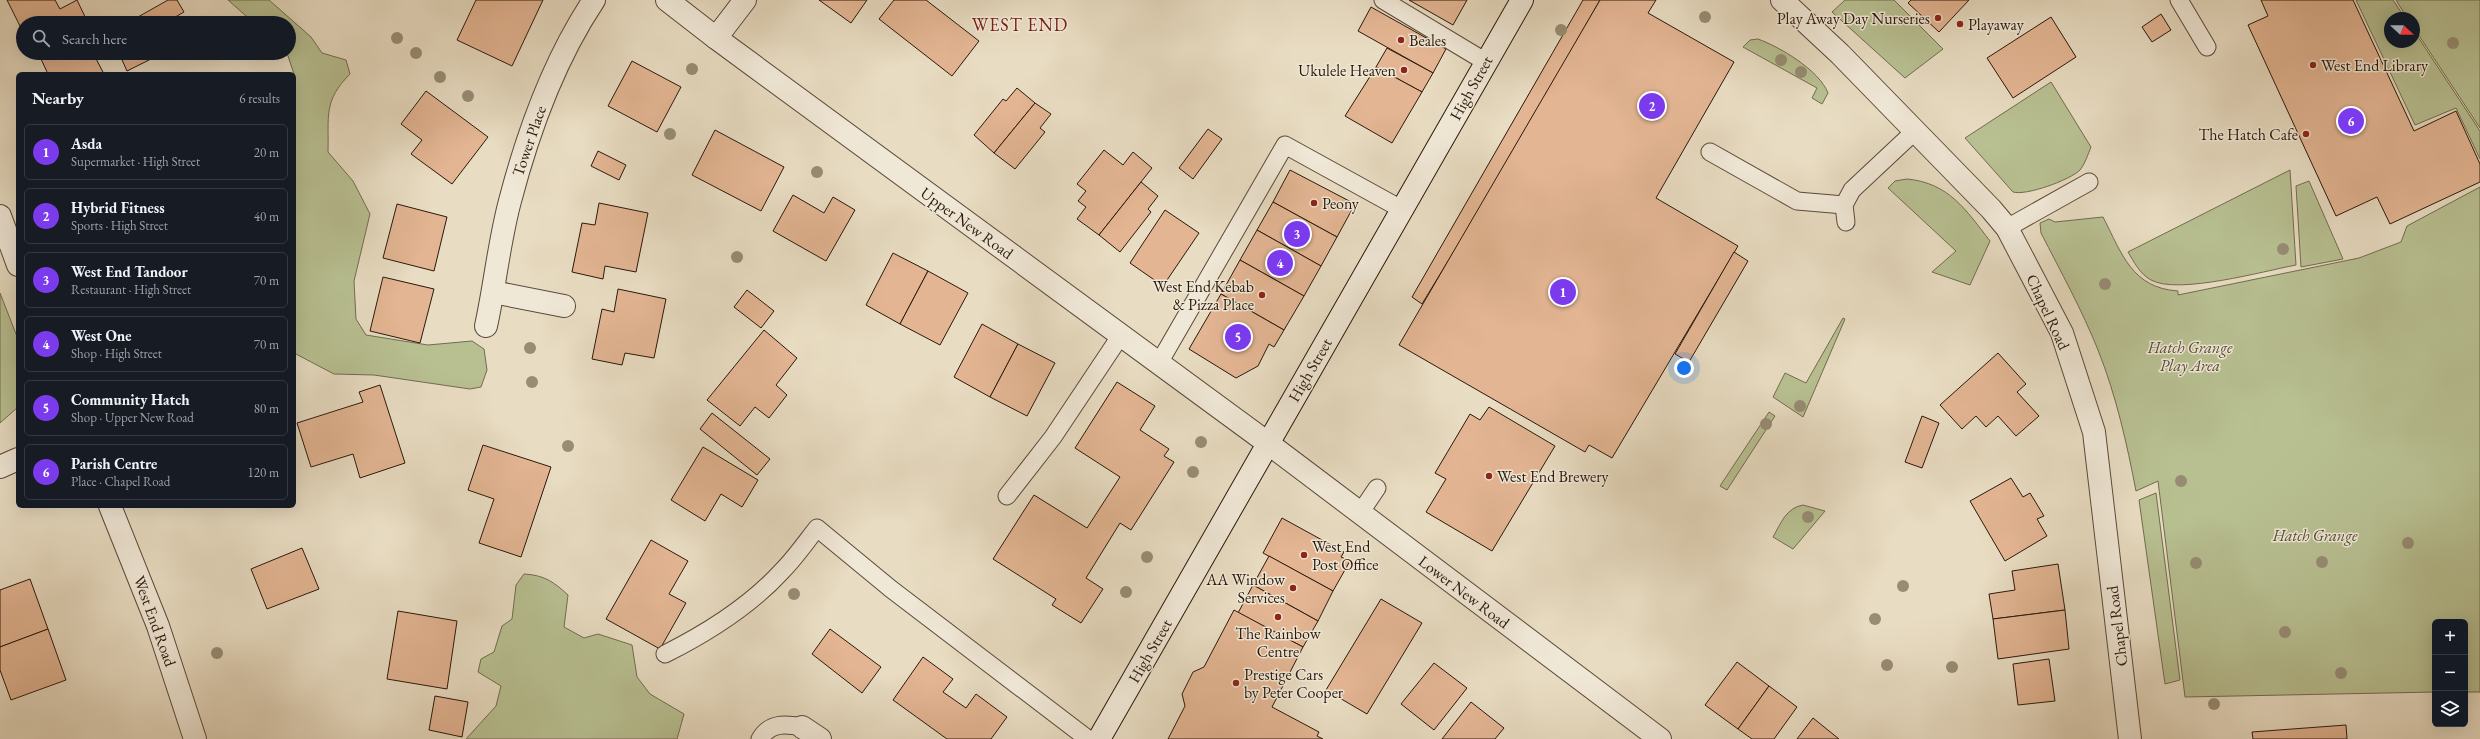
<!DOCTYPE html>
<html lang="en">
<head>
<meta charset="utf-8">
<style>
  :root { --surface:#171b24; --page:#242831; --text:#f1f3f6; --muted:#9ea1a6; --line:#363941; --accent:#7c3aed }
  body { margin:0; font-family:"EB Garamond",serif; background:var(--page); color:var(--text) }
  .controls { position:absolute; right:12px; bottom:12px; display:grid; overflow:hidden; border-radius:6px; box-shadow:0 4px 16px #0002 }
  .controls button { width:36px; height:36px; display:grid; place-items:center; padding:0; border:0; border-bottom:1px solid var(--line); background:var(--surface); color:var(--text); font:20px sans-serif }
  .compass { position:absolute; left:2384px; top:12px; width:36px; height:36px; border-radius:50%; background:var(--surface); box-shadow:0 4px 16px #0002; rotate:112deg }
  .you { position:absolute; left:1684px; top:368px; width:14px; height:14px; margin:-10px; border:3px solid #fff; border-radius:50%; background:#1a73e8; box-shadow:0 0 0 6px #1a73e833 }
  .badge { display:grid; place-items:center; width:26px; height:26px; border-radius:50%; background:var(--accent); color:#fff; font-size:13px; font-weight:700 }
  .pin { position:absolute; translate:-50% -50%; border:2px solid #fff; box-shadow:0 1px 4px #0006 }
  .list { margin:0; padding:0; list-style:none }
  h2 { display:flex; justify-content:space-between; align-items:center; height:52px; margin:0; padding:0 16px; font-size:17px }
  h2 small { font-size:13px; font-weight:400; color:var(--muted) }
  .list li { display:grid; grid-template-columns:26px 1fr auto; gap:12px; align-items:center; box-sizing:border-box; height:56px; margin:0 8px 8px; padding:0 8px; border:1px solid var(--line); border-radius:6px }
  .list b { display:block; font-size:15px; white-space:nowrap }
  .list p { margin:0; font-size:13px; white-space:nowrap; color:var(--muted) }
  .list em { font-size:13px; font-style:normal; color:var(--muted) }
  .icon { flex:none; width:22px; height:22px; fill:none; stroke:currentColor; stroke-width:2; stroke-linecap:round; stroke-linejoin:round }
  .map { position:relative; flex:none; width:2480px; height:739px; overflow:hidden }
  .search { position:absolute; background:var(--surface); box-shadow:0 4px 16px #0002; left:16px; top:16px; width:280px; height:44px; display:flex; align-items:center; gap:10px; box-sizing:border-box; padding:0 14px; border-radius:22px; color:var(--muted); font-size:15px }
  .panel { position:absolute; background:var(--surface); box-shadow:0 4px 16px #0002; left:16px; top:72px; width:280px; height:436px; border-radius:6px }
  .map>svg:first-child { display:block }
  .green { fill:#b8c092; stroke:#716c4e }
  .building { fill:#e3b593; stroke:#2a180b }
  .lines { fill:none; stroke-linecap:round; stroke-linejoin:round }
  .service-casing { stroke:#5a4939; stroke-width:19 }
  .minor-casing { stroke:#5a4939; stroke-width:24 }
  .tertiary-casing { stroke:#5a4939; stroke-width:24 }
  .secondary-casing { stroke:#2a180b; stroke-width:24 }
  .service { stroke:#f0e8d7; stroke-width:17 }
  .minor { stroke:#f0e8d7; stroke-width:22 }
  .tertiary { stroke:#f0e8d7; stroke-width:22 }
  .secondary { stroke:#f0e8d7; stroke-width:22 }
  .tree { fill:#978c74 }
  .poi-dot { fill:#8f2418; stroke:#f0e8d7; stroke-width:1.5 }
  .labels { text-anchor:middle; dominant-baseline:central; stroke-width:3; stroke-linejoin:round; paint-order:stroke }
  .poi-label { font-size:16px; fill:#2a180b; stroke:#f0e8d7; text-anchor:start }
  .street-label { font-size:16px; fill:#2a180b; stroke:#f0e8d7 }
  .park-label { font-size:16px; font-style:italic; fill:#554a34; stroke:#f0e8d7 }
  .quarter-label { font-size:18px; letter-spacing:1px; fill:#7a1f14; stroke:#f0e8d7 }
</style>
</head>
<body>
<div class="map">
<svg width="2480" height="739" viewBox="0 0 2480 739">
  <rect width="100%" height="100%" fill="#e8dcc2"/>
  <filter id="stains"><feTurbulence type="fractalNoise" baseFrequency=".005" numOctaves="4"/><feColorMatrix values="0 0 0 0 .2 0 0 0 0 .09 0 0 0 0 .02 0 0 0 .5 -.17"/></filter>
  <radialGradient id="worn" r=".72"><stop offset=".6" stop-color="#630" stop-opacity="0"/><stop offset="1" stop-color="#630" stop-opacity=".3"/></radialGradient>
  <!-- green -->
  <g class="green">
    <path d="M228,0h41l42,37 11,16 24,7 4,14c-27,27 -21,42 -22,78l25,29 17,33 -16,67 2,38 10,16 62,10 44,-4 12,8 3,21 -6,17 -11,2 -96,-14 -40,-1 -40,-21v-279l-7,-21h2v-30h-35z"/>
    <polygon points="1845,0 1894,0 1943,49 1905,78 1832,12"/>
    <polygon points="2356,0 2393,0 2405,18 2390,18 2390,42 2414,42 2414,31 2480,131 2480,159 2456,108 2415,125"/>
    <polygon points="2396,0 2480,0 2480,128 2414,28 2414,18 2407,18"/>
    <path d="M1758,39c22,8 61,31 70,54l-6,11 -10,-6 5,-10 -74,-41 7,-7z"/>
    <path d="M2051,82l40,65c-3,7 -6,17 -11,23 -10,10 -54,26 -67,22l-48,-54z"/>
    <path d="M2290,170l6,95c-32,6 -118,30 -145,15 -11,-6 -17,-18 -23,-28z"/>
    <path d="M1907,179c42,4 59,31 83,62l-20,44 -38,-13 24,-21 -68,-63 7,-7z"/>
    <polygon points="2309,181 2343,259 2301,267 2296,186"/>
    <path d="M2480,187v505h-15v-70h-30v70l-250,5 -27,-216 -22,10c-9,-47 -20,-96 -38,-141 -16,-40 -37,-78 -57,-117l-1,-10 9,-4 6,3 48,-5c19,37 29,71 75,74v4l181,-37 42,-16 6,-16z"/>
    <polygon points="0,293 18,339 18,407 0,423"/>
    <polygon points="1843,318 1845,319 1803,417 1773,397 1785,373 1806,383"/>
    <polygon points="1769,412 1775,416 1727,490 1720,486"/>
    <polygon points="2156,493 2180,680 2165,684 2139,500"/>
    <path d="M1803,505l22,6 -32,38 -20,-12c8,-14 13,-29 30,-32z"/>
    <path d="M524,574c20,1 30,8 44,21l-4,32 20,11 14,-4 34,11 5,32 13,17 34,20 -7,25h-211l30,-33 5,-20 -23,-14 3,-13 13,-7 8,-26 10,-7 4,-34z"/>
  </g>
  <!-- building -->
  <g class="building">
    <polygon points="7,0 55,0 60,9 77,0 88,23 23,23 23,32"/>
    <polygon points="168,0 177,0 184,12 165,23 141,23 138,17"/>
    <polygon points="476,0 543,0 512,66 457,40"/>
    <polygon points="819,0 867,0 851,23"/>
    <polygon points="894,0 926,0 979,41 952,76 879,19"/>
    <polygon points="1409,0 1467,0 1453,25"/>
    <polygon points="1583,0 1600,0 1513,154 1422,304 1412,297"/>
    <polygon points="1600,0 1656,0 1648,13 1734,62 1656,198 1738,246 1612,458 1589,445 1585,452 1399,345"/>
    <polygon points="1911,0 1969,0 1939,32 1908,3"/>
    <polygon points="2261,0 2353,0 2414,131 2456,111 2480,164 2480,182 2390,224 2377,197 2336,216 2248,25 2268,16"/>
    <polygon points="1371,7 1446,49 1433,73 1358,31"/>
    <polygon points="2161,14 2171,30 2152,42 2142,27"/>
    <polygon points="2051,17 2076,57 2013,98 1987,58"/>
    <polygon points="1387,48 1433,73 1422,92 1376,67"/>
    <polygon points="53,53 93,53 104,74 48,74 41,59"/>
    <polygon points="119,53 153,53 155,57 127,71"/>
    <polygon points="632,61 681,87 657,132 608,106"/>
    <polygon points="1376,67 1422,92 1392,143 1345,116"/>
    <polygon points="1017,88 1035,103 994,153 974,135 1003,99 1006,101"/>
    <polygon points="426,91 488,137 452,184 411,154 422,140 401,124"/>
    <polygon points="1035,103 1051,114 1040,128 1045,132 1015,169 994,153"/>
    <polygon points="1208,129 1222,139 1193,179 1179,168"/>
    <polygon points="715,130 784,167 761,211 692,175"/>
    <polygon points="1104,150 1123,165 1133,152 1152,168 1099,235 1077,219 1086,207 1078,201 1086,191 1077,184"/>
    <polygon points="598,151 626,165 619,180 591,166"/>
    <polygon points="1290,170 1355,204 1337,237 1273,202"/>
    <polygon points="1141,182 1158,196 1148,209 1151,212 1120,252 1099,235"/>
    <polygon points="793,195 824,213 833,197 855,210 826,261 773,231"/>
    <polygon points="1273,202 1337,237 1321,266 1257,230"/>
    <polygon points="599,203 648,213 636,272 605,266 603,279 572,272 582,223 595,225"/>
    <polygon points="397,204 447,217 434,271 383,258"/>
    <polygon points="1165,210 1199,233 1163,286 1130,263"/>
    <polygon points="1257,230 1321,266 1304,296 1240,260"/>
    <polygon points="1734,252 1748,261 1689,362 1675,354"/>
    <polygon points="893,253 928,271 900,324 866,305"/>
    <polygon points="1240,260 1304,296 1284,330 1221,294"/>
    <polygon points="928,271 968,293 940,345 900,324"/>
    <polygon points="383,277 434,289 420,343 370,331"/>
    <polygon points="618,289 666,299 654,358 625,353 622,365 592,359 602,309 614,312"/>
    <polygon points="747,290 774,311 761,328 734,307"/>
    <polygon points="1221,294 1284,330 1274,347 1269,344 1258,366 1236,378 1189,349"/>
    <polygon points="982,324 1018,344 990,397 954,377"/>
    <polygon points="764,330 797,358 776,385 787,395 769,418 755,407 740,426 707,400"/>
    <polygon points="1018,344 1055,363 1027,416 990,397"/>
    <polygon points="1998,353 2026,384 2017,392 2039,416 2016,436 1998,416 1986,427 1976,416 1962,429 1940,405"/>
    <polygon points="1117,382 1155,406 1140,430 1169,449 1164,456 1174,462 1131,530 1120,523 1086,578 1103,589 1081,623 1052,605 1056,599 993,559 1034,495 1087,528 1120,477 1075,448"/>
    <polygon points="380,385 405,463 360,478 353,454 311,467 297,423 363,402 359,392"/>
    <polygon points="1489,407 1555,446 1492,551 1426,512 1446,479 1435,473 1470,414 1480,420"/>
    <polygon points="712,413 770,459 757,475 700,429"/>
    <polygon points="1922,416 1939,423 1922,468 1905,462"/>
    <polygon points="483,445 551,467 521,557 479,543 494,499 468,490"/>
    <polygon points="703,447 758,480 742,507 721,494 705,521 671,500"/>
    <polygon points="2011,478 2023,497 2030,493 2044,516 2037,519 2047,536 2005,561 1970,501"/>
    <polygon points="1282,518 1344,552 1341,557 1350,561 1333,591 1263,553"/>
    <polygon points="651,540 688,561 669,594 686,603 660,649 606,619"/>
    <polygon points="302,548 319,589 267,609 251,569"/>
    <polygon points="1269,556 1333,591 1318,621 1253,585"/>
    <polygon points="2058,564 2065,610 1993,619 1989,594 2015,590 2012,571"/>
    <polygon points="30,579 48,629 0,647 0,590"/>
    <polygon points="1253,585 1318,621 1303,647 1238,613"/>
    <polygon points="1381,599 1422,623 1367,714 1326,690"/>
    <polygon points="1234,610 1303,647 1272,707 1319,732 1317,736 1323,739 1168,739 1185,706 1182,694 1193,672 1204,667"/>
    <polygon points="2065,610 2069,649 1998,659 1993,619"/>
    <polygon points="398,611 457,621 447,689 387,679"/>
    <polygon points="48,629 66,680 11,700 0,670 0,647"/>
    <polygon points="830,629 881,667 862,693 812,654"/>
    <polygon points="923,657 953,679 943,692 966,708 976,694 1007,717 991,739 947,739 893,700"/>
    <polygon points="2049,659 2055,701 2018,705 2013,664"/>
    <polygon points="1737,662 1769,686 1738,729 1705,705"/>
    <polygon points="1434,663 1467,688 1434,730 1401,704"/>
    <polygon points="1769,686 1797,707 1774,739 1752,739 1738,729"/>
    <polygon points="435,696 468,702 462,737 429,730"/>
    <polygon points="1471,702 1504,728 1495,739 1442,739"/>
    <polygon points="1813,718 1839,739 1797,739"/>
    <polygon points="2346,725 2347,739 2253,739 2252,732"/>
  </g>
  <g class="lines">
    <defs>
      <g id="service">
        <polyline points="1383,0 1486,62"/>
        <polyline points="2179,0 2207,47"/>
        <polyline points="1710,152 1797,201 1844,205"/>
        <polyline points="1846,222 1844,205 1852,190 1915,131"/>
        <polyline points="2007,228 2089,182"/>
        <polyline points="1159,363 1285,145 1403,210"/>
        <polyline points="1007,496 1053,437 1121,335"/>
        <polyline points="1360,513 1377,488"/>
        <path d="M665,654c42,-21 85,-48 117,-83 13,-13 24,-29 35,-43l74,61 197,150"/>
        <path d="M760,739c10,-17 26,-15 42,-12"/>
      </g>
      <g id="minor">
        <polyline points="716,38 745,0"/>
        <polyline points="493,292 564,306"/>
        <path d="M486,326c9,-41 13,-84 24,-125 18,-69 44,-141 84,-201"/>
        <polyline points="0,467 18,459"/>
        <polyline points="802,727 820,739"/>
      </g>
      <g id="tertiary">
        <polyline points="667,0 716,38 1269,444 1660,739"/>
        <polyline points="1782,0 1840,54 1991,209 2007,228 2062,333 2094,432 2130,739"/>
        <polyline points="0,216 18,265"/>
        <polyline points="110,506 158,626 195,739"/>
      </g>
      <polyline id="secondary" points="1099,739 1522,0"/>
    </defs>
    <!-- service casing -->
    <use href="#service" class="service-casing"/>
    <!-- minor casing -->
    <use href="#minor" class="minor-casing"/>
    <!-- tertiary casing -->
    <use href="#tertiary" class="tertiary-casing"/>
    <!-- secondary casing -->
    <use href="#secondary" class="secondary-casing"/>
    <!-- service -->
    <use href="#service" class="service"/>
    <!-- minor -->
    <use href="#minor" class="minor"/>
    <!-- tertiary -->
    <use href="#tertiary" class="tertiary"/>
    <!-- secondary -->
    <use href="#secondary" class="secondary"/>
  </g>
  <!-- trees -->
  <g class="tree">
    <circle cx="1705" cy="17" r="6"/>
    <circle cx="1561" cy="30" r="6"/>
    <circle cx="397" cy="38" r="6"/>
    <circle cx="2453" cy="43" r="6"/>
    <circle cx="416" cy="53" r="6"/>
    <circle cx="1781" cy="60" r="6"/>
    <circle cx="692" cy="69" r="6"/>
    <circle cx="1801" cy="72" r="6"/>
    <circle cx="440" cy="77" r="6"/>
    <circle cx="468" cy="96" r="6"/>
    <circle cx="670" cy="134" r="6"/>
    <circle cx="817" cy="172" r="6"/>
    <circle cx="2283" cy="249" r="6"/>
    <circle cx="737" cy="257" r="6"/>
    <circle cx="2105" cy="284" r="6"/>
    <circle cx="530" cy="348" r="6"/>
    <circle cx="532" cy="382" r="6"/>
    <circle cx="1800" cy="406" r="6"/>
    <circle cx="1766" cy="424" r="6"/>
    <circle cx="1201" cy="442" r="6"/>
    <circle cx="568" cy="446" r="6"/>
    <circle cx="1193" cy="472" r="6"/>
    <circle cx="2181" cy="481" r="6"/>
    <circle cx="1808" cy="517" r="6"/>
    <circle cx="2408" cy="543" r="6"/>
    <circle cx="1147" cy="557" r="6"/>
    <circle cx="2322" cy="562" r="6"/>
    <circle cx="2196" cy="563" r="6"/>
    <circle cx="1903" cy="586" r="6"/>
    <circle cx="1126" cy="592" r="6"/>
    <circle cx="794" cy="594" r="6"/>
    <circle cx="1875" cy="619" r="6"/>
    <circle cx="2285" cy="632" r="6"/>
    <circle cx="217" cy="653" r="6"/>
    <circle cx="1887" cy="665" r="6"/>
    <circle cx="1952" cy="667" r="6"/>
    <circle cx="2341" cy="673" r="6"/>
    <circle cx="2214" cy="704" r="6"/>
  </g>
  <!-- markers -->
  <g class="poi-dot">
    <circle cx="1938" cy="18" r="4"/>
    <circle cx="1960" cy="24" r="4"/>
    <circle cx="1401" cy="40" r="4"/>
    <circle cx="2313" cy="65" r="4"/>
    <circle cx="1404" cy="70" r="4"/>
    <circle cx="2306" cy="134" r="4"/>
    <circle cx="1314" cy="203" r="4"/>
    <circle cx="1262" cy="295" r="4"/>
    <circle cx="1489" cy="476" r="4"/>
    <circle cx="1304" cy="555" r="4"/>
    <circle cx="1293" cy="588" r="4"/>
    <circle cx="1278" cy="617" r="4"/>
    <circle cx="1236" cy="683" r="4"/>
  </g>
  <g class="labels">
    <!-- poi labels -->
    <g class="poi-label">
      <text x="1930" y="18" text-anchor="end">Play Away Day Nurseries</text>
      <text x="1968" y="24">Playaway</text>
      <text x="1409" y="40">Beales</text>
      <text x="2321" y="65">West End Library</text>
      <text x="1396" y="70" text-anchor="end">Ukulele Heaven</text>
      <text x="2298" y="134" text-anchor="end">The Hatch Cafe</text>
      <text x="1322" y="203">Peony</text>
      <text x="1254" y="286" text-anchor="end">West End Kebab<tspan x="1254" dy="18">&amp; Pizza Place</tspan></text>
      <text x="1497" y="476">West End Brewery</text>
      <text x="1312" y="546">West End<tspan x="1312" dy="18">Post Office</tspan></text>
      <text x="1285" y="579" text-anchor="end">AA Window<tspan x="1285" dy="18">Services</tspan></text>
      <text x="1278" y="633" text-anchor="middle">The Rainbow<tspan x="1278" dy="18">Centre</tspan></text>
      <text x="1244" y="674">Prestige Cars<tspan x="1244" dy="18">by Peter Cooper</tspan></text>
    </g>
    <!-- street labels -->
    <g class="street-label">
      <text transform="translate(1471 88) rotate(-61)">High Street</text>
      <text transform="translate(529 141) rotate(-71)">Tower Place</text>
      <text transform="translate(967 223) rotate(36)">Upper New Road</text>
      <text transform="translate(2048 312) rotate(65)">Chapel Road</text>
      <text transform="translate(1310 370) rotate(-60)">High Street</text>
      <text transform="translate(1464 592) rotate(37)">Lower New Road</text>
      <text transform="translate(155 621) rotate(70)">West End Road</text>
      <text transform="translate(2117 626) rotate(-97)">Chapel Road</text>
      <text transform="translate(1150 651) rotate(-60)">High Street</text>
    </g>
    <!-- park labels -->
    <g class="park-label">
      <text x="2190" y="347">Hatch Grange<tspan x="2190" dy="18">Play Area</tspan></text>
      <text x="2315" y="535">Hatch Grange</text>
    </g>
    <!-- quarter labels -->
    <g class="quarter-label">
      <text x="1020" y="24">WEST END</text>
    </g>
  </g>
  <rect width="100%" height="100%" filter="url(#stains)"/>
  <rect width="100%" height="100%" fill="url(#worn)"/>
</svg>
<div class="controls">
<button>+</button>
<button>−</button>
<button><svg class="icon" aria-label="layers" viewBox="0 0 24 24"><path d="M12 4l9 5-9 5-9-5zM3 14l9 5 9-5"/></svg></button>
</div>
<svg class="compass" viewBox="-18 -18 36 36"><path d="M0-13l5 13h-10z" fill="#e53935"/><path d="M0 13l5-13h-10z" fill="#9ea1a6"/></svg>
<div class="you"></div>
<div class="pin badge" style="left:1563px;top:292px">1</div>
<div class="pin badge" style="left:1652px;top:106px">2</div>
<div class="pin badge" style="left:1297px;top:234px">3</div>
<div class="pin badge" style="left:1280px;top:263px">4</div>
<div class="pin badge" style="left:1238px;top:337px">5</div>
<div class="pin badge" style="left:2351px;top:121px">6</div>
<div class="search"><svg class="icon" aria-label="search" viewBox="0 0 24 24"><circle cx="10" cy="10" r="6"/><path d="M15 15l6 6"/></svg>Search here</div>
<section class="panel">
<h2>Nearby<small>6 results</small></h2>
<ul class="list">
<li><span class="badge">1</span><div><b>Asda</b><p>Supermarket · High Street</p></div><em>20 m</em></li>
<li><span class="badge">2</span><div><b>Hybrid Fitness</b><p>Sports · High Street</p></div><em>40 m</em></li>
<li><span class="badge">3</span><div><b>West End Tandoor</b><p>Restaurant · High Street</p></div><em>70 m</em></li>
<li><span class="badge">4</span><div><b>West One</b><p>Shop · High Street</p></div><em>70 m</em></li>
<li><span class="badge">5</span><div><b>Community Hatch</b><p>Shop · Upper New Road</p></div><em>80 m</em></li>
<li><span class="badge">6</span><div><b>Parish Centre</b><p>Place · Chapel Road</p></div><em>120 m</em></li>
</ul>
</section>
</div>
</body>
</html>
